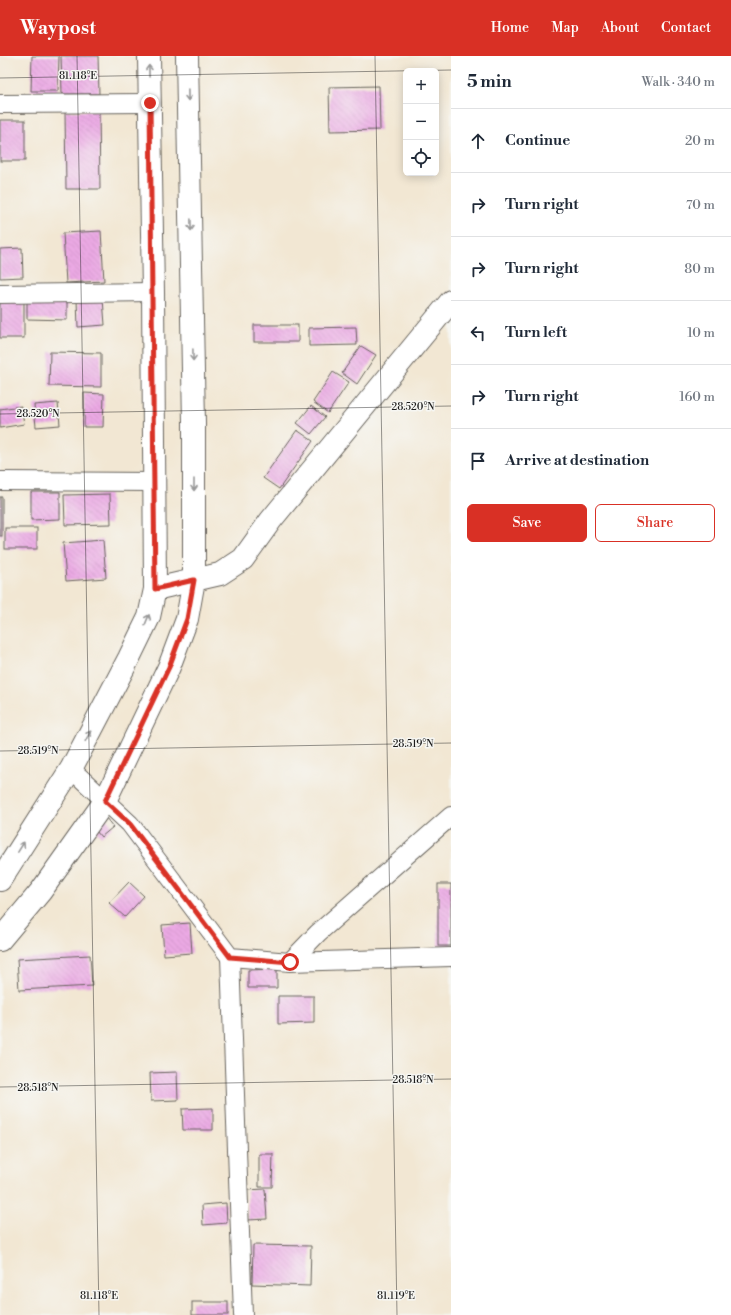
<!DOCTYPE html>
<html lang="en">
<head>
<meta charset="utf-8">
<style>
  :root { --surface:#fff; --page:#f6f6f7; --text:#1f2937; --muted:#747a83; --line:#e0e1e3; --accent:#d93025 }
  body { margin:0; font-family:"Libre Bodoni",serif; background:var(--page); color:var(--text) }
  .controls { position:absolute; right:12px; top:12px; display:grid; overflow:hidden; border-radius:6px; box-shadow:0 2px 10px #0003 }
  .controls button { width:36px; height:36px; display:grid; place-items:center; padding:0; border:0; border-bottom:1px solid var(--line); background:var(--surface); color:var(--text); font:20px sans-serif }
  .stop { position:absolute; width:12px; height:12px; margin:-9px; border:3px solid #d93025; border-radius:50%; background:#fff }
  .stop.end { background:#d93025; border-color:#fff; box-shadow:0 1px 4px #0008 }
  .list { margin:0; padding:0; list-style:none }
  h2 { display:flex; justify-content:space-between; align-items:center; height:52px; margin:0; padding:0 16px; font-size:17px }
  h2 small { font-size:13px; font-weight:400; color:var(--muted) }
  .list li { display:grid; grid-template-columns:26px 1fr auto; gap:12px; align-items:center; box-sizing:border-box; height:64px; padding:0 16px; border-top:1px solid var(--line) }
  .list b { display:block; font-size:15px; white-space:nowrap }
  .list em { font-size:13px; font-style:normal; color:var(--muted) }
  .actions { display:flex; gap:8px; padding:12px 16px }
  .actions a { flex:1; padding:9px 0; border:1px solid var(--accent); border-radius:6px; text-align:center; font-size:14px; color:var(--accent) }
  .actions .main { background:var(--accent); color:#fff }
  .icon { flex:none; width:22px; height:22px; fill:none; stroke:currentColor; stroke-width:2; stroke-linecap:round; stroke-linejoin:round }
  .map { position:relative; flex:none; width:451px; height:1259px; overflow:hidden }
  header { display:flex; align-items:center; gap:24px; box-sizing:border-box; height:56px; padding:0 20px; background:var(--accent); color:#fff }
  header strong { font-size:19px }
  nav { display:flex; gap:22px; margin-inline-start:auto; font-size:14px }
  main { display:flex }
  aside { flex:1; background:var(--surface) }
  .map>svg:first-child { display:block }
  .building { fill:url(#building-back-hatch) }
  .lines { fill:none; stroke-linecap:round; stroke-linejoin:round }
  .minor-casing { stroke:#67635c; stroke-width:20 }
  .tertiary-casing { stroke:#67635c; stroke-width:24 }
  .primary-casing { stroke:#67635c; stroke-width:24 }
  .minor { stroke:#fff; stroke-width:18 }
  .tertiary { stroke:#fff; stroke-width:22 }
  .primary { stroke:#fff; stroke-width:22 }
  .oneway { stroke:#999 }
  .route { stroke:#d93025; stroke-width:5 }
  .ticks { fill:none; stroke:#1c1c1c; stroke-width:1; stroke-opacity:0.45 }
  .ticks-label { font-size:10px; text-anchor:middle; fill:#1c1c1c; stroke:#f6f6f2; stroke-width:3; stroke-linejoin:round; paint-order:stroke }
</style>
</head>
<body>
<header>
<strong>Waypost</strong>
<nav><a>Home</a><a>Map</a><a>About</a><a>Contact</a></nav>
</header>
<main>
<div class="map">
<svg width="451" height="1259" viewBox="0 0 451 1259">
  <defs>
    <pattern id="building-back-hatch" width="6" height="6" patternUnits="userSpaceOnUse"><rect width="6" height="6" fill="#eba9e4"/><path d="M-1 5l2 2M0 0l6 6M5-1l2 2" fill="none" stroke="#c991c3"/></pattern>
  </defs>
  <rect width="100%" height="100%" fill="#f6f6f2"/>
  <filter id="ink" filterUnits="userSpaceOnUse"><feTurbulence type="fractalNoise" baseFrequency=".025" numOctaves="2"/><feDisplacementMap in="SourceGraphic" scale="8" xChannelSelector="R" yChannelSelector="G"/><feConvolveMatrix kernelMatrix="1 2 1 2 8 2 1 2 1" color-interpolation-filters="sRGB"/></filter>
  <filter id="wash" filterUnits="userSpaceOnUse"><feTurbulence type="fractalNoise" baseFrequency=".012" numOctaves="4" result="noise"/><feDisplacementMap in="SourceGraphic" scale="16" xChannelSelector="R" yChannelSelector="G"/><feGaussianBlur stdDeviation="0.9" result="paint"/><feColorMatrix in="noise" values="0 0 0 0 0 0 0 0 0 0 0 0 0 0 0 0 0 1.4 0 .05"/><feComposite in="paint" operator="in"/></filter>
  <g filter="url(#wash)">
    <rect width="100%" height="100%" fill="#f2e7d3"/>
    <g id="blocks">
      <!-- building -->
      <g class="building">
        <polygon points="32,0 59,0 58,35 31,35"/>
        <polygon points="61,0 98,0 99,38 62,38"/>
        <polygon points="379,30 380,74 330,75 329,31"/>
        <polygon points="65,55 99,55 100,133 66,133"/>
        <rect x="0" y="64" width="25" height="41"/>
        <polygon points="101,175 104,225 66,227 63,177"/>
        <polygon points="22,192 23,221 0,222 0,193"/>
        <polygon points="27,243 67,244 67,264 27,263"/>
        <polygon points="103,243 105,269 78,271 77,244"/>
        <rect x="0" y="245" width="24" height="37"/>
        <rect x="254" y="269" width="44" height="17"/>
        <polygon points="356,271 357,289 309,290 309,272"/>
        <polygon points="361,290 376,299 357,328 342,317"/>
        <polygon points="50,296 101,297 101,331 49,330"/>
        <polygon points="333,316 349,326 328,357 313,346"/>
        <polygon points="84,337 104,338 103,371 84,371"/>
        <polygon points="58,347 60,369 36,371 34,349"/>
        <polygon points="21,350 24,368 0,372 0,353"/>
        <polygon points="311,350 325,361 311,378 297,367"/>
        <polygon points="297,374 313,385 279,433 263,422"/>
        <polygon points="31,436 60,436 60,463 31,464"/>
        <polygon points="110,438 111,468 65,469 64,439"/>
        <rect x="0" y="441" width="2" height="39"/>
        <rect x="5" y="472" width="32" height="21"/>
        <polygon points="103,484 106,522 66,525 63,487"/>
        <polygon points="99,753 113,771 101,781 87,764"/>
        <polygon points="129,826 144,840 125,861 109,847"/>
        <rect x="438" y="828" width="13" height="62"/>
        <polygon points="190,867 192,897 164,899 162,869"/>
        <polygon points="90,899 92,930 19,934 17,903"/>
        <polygon points="277,913 277,932 248,932 248,914"/>
        <polygon points="278,940 314,940 314,967 278,968"/>
        <polygon points="177,1016 178,1044 151,1045 150,1017"/>
        <polygon points="213,1052 213,1074 183,1074 182,1053"/>
        <polygon points="259,1098 273,1098 272,1131 259,1131"/>
        <polygon points="265,1133 267,1163 248,1164 247,1134"/>
        <polygon points="226,1147 227,1167 203,1169 202,1149"/>
        <polygon points="253,1189 311,1190 310,1230 252,1228"/>
        <rect x="192" y="1246" width="36" height="13"/>
      </g>
    </g>
  </g>
  <g filter="url(#ink)">
    <use href="#blocks" fill-opacity="0" stroke="#67635c" stroke-width="1"/>
    <g class="lines">
      <defs>
        <g id="minor">
          <polyline points="0,48 150,47"/>
          <polyline points="0,238 153,236"/>
          <polyline points="0,425 155,426"/>
          <polyline points="71,713 130,768 230,901 290,906 451,901"/>
          <polyline points="230,901 243,1259"/>
          <polyline points="290,906 318,877 451,760"/>
        </g>
        <polyline id="tertiary" points="155,533 220,518 243,503 271,464 451,245"/>
        <g id="primary">
          <polyline points="0,824 71,713 129,602 149,561 155,533 153,236 149,0"/>
          <polyline points="0,884 41,835 105,745 169,611 187,563 194,524 194,367 187,0"/>
        </g>
      </defs>
      <!-- minor casing -->
      <use href="#minor" class="minor-casing"/>
      <!-- tertiary casing -->
      <use href="#tertiary" class="tertiary-casing"/>
      <!-- primary casing -->
      <use href="#primary" class="primary-casing"/>
      <!-- minor -->
      <use href="#minor" class="minor"/>
      <!-- tertiary -->
      <use href="#tertiary" class="tertiary"/>
      <!-- primary -->
      <use href="#primary" class="primary"/>
    </g>
    <!-- one-way arrows -->
    <defs><path id="oneway-shaft" d="M-6 0H5M1.5-3L5.5 0L1.5 3" fill="none" stroke-width="1.6" stroke-linecap="round" stroke-linejoin="round"/></defs>
    <g class="oneway">
      <use href="#oneway-shaft" transform="translate(149 15) rotate(-91)"/>
      <use href="#oneway-shaft" transform="translate(188 39) rotate(89)"/>
      <use href="#oneway-shaft" transform="translate(191 169) rotate(89)"/>
      <use href="#oneway-shaft" transform="translate(193 299) rotate(89)"/>
      <use href="#oneway-shaft" transform="translate(194 429) rotate(90)"/>
      <use href="#oneway-shaft" transform="translate(147 564) rotate(-68)"/>
      <use href="#oneway-shaft" transform="translate(88 680) rotate(-62)"/>
      <use href="#oneway-shaft" transform="translate(21 791) rotate(-58)"/>
    </g>
  </g>
  <g class="lines" filter="url(#ink)">
    <!-- route -->
    <polyline class="route" points="150,47 155,533 194,524 187,563 169,611 105,745 130,768 230,901 290,906"/>
  </g>
  <!-- ticks -->
  <path class="ticks" d="M77,0l22,1259M375,0l22,1259M0,22l451,-8M0,358l451,-8M0,695l451,-8M0,1031l451,-8"/>
  <g class="ticks-label">
    <text x="78" y="23">81.118°E</text>
    <text x="413" y="354">28.520°N</text>
    <text x="38" y="361">28.520°N</text>
    <text x="413" y="691">28.519°N</text>
    <text x="38" y="698">28.519°N</text>
    <text x="413" y="1027">28.518°N</text>
    <text x="38" y="1035">28.518°N</text>
    <text x="99" y="1243">81.118°E</text>
    <text x="396" y="1243">81.119°E</text>
  </g>
</svg>
<div class="controls">
<button>+</button>
<button>−</button>
<button><svg class="icon" aria-label="locate" viewBox="0 0 24 24"><circle cx="12" cy="12" r="6"/><path d="M12 2v4M12 18v4M2 12h4M18 12h4"/></svg></button>
</div>
<div class="stop" style="left:290px;top:906px"></div>
<div class="stop end" style="left:150px;top:47px"></div>
</div>
<aside>
<h2>5 min<small>Walk · 340 m</small></h2>
<ul class="list">
<li><svg class="icon" aria-label="ahead" viewBox="0 0 24 24"><path d="M12 20V5M6 11l6-6 6 6"/></svg><div><b>Continue</b></div><em>20 m</em></li>
<li><svg class="icon" aria-label="right" viewBox="0 0 24 24"><path d="M7 20v-9h11M14 6l5 5-5 5"/></svg><div><b>Turn right</b></div><em>70 m</em></li>
<li><svg class="icon" aria-label="right" viewBox="0 0 24 24"><path d="M7 20v-9h11M14 6l5 5-5 5"/></svg><div><b>Turn right</b></div><em>80 m</em></li>
<li><svg class="icon" aria-label="left" viewBox="0 0 24 24"><path d="M17 20v-9H6M10 6l-5 5 5 5"/></svg><div><b>Turn left</b></div><em>10 m</em></li>
<li><svg class="icon" aria-label="right" viewBox="0 0 24 24"><path d="M7 20v-9h11M14 6l5 5-5 5"/></svg><div><b>Turn right</b></div><em>160 m</em></li>
<li><svg class="icon" aria-label="arrive" viewBox="0 0 24 24"><path d="M6 21V4h12l-3 4 3 4H6"/></svg><div><b>Arrive at destination</b></div></li>
</ul>
<div class="actions"><a class="main">Save</a><a>Share</a></div>
</aside>
</main>
</body>
</html>
